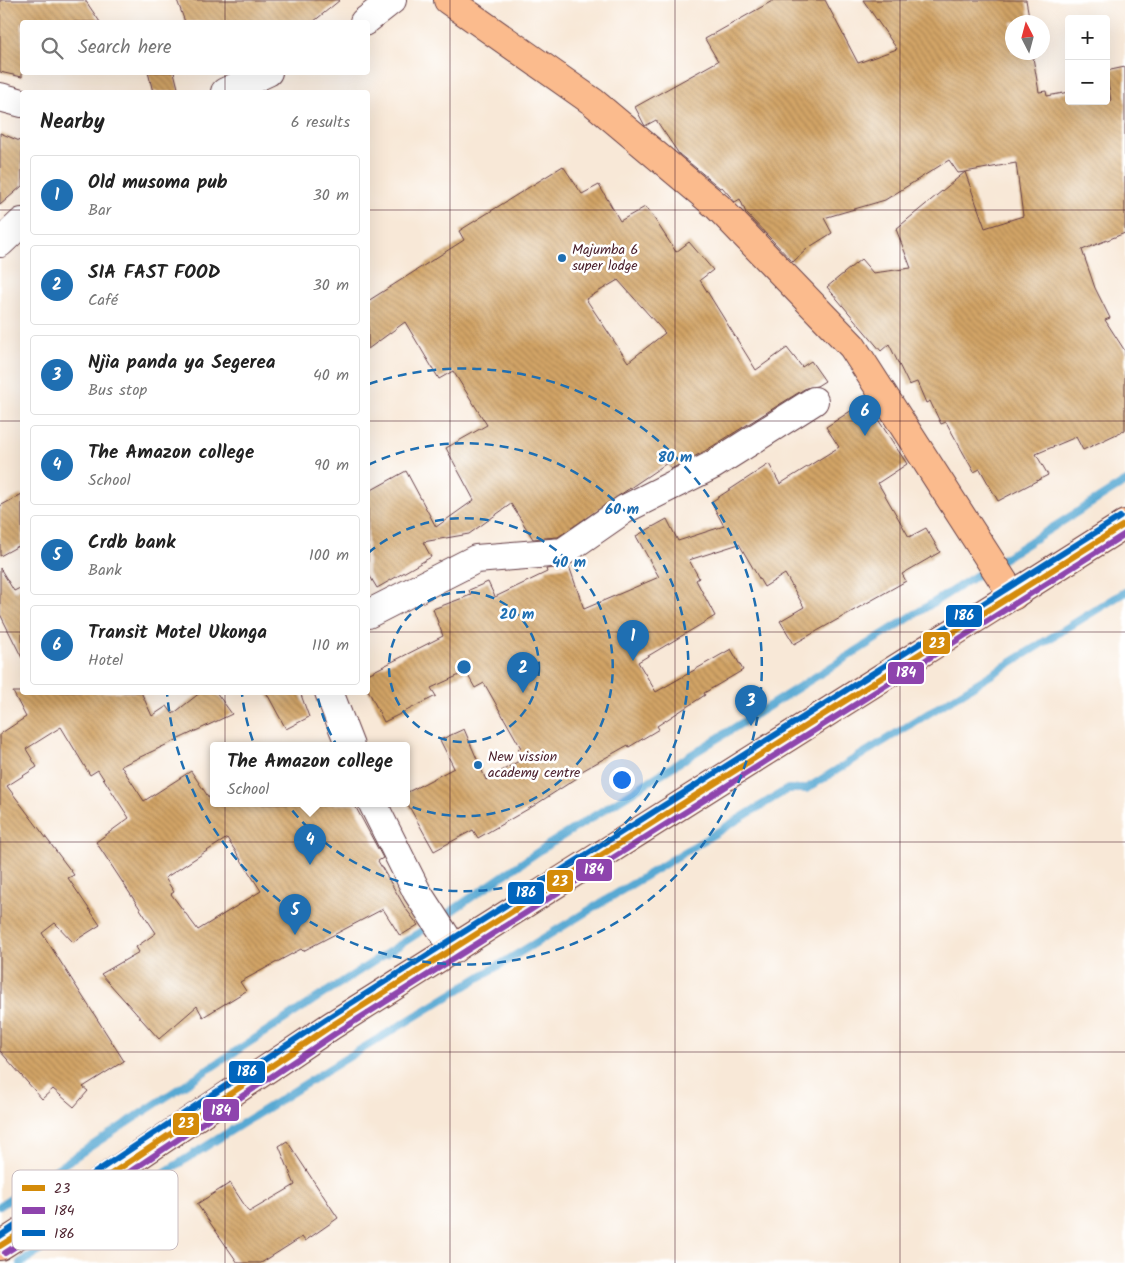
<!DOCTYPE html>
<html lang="en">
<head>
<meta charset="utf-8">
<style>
  :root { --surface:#fff; --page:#f6f6f6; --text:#222; --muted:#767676; --line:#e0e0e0; --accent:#1f6fb2 }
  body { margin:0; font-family:Kalam,sans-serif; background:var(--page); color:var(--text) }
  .controls { position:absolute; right:15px; top:15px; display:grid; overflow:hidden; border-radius:5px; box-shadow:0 5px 20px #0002 }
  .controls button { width:45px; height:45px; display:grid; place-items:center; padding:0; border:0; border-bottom:1px solid var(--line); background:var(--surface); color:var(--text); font:25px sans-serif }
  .compass { position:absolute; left:1005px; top:15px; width:45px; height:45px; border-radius:50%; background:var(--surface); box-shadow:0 5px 20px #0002; rotate:354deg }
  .you { position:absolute; left:621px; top:779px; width:18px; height:18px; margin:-12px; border:4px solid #fff; border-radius:50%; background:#1a73e8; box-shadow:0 0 0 8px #1a73e833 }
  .badge { display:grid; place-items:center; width:32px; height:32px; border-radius:50%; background:var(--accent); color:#fff; font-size:16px; font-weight:700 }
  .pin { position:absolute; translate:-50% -41px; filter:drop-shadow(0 1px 2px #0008) }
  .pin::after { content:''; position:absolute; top:26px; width:18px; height:15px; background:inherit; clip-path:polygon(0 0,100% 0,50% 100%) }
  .popup { position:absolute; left:210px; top:742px; width:200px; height:65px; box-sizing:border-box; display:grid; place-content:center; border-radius:5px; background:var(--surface); filter:drop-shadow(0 1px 4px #0005); font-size:16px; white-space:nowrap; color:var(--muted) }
  .popup b { font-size:19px; color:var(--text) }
  .popup::after { content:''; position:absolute; left:50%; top:100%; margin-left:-10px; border:10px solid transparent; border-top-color:var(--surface) }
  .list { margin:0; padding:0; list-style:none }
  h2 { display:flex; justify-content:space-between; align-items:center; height:65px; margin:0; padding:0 20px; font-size:21px }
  h2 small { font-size:16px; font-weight:400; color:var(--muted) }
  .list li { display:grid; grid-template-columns:32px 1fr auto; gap:15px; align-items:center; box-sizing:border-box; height:80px; margin:0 10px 10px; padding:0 10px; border:1px solid var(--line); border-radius:5px }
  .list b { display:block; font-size:19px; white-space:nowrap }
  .list p { margin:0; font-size:16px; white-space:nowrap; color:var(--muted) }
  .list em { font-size:16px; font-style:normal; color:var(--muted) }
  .icon { flex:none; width:28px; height:28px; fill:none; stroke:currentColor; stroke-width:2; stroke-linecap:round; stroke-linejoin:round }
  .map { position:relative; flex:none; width:1125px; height:1263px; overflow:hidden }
  .search { position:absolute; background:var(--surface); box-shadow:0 5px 20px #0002; left:20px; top:20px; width:350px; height:55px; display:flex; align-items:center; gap:12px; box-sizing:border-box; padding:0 18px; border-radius:5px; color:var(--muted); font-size:19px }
  .panel { position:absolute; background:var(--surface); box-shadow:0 5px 20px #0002; left:20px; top:90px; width:350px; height:605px; border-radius:5px }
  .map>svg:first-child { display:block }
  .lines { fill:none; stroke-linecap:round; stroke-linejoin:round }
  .stream { stroke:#58a9d3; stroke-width:8 }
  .building { fill:url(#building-back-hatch); fill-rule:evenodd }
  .minor-casing { stroke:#643d45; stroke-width:30 }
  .major-casing { stroke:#643d45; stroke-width:30 }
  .minor { stroke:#fff; stroke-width:28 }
  .major { stroke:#fbbb8d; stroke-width:28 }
  .bus-1-casing { stroke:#fff; stroke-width:10 }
  .bus-2-casing { stroke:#fff; stroke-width:10 }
  .bus-3-casing { stroke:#fff; stroke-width:10 }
  .bus-1 { stroke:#d48b09; stroke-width:6 }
  .bus-2 { stroke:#8e44ad; stroke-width:6 }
  .bus-3 { stroke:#0065bd; stroke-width:6 }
  .grid { fill:none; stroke:#4a1f2b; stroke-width:1; stroke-opacity:0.55 }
  .ring { fill:none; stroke:#1f6fb2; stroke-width:2.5; stroke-dasharray:9 6 }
  .poi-dot { fill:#1f6fb2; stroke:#fff; stroke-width:2 }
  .labels { text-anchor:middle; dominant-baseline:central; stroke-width:5; stroke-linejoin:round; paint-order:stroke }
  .poi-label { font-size:14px; fill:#4a1f2b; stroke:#fff; text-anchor:start }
  .key { fill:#fff; stroke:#c9bcbf; stroke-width:1 }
  .key-label { font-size:14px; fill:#4a1f2b }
  .centre { fill:#1f6fb2; stroke:#fff; stroke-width:2.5 }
  .ring-label { font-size:15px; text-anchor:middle; font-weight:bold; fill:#1f6fb2; stroke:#fff; stroke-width:5; stroke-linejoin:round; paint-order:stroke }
  .line-badge { stroke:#fff; stroke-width:2 }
  .badge-label { font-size:14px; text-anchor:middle; font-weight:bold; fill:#fff }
</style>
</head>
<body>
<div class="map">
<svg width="1125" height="1263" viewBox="0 0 1125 1263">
  <defs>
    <pattern id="building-back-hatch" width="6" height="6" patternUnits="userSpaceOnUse" patternTransform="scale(1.25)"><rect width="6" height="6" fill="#d2a466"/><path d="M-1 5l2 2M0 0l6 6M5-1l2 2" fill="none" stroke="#ac8554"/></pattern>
  </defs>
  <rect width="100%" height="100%" fill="#fff"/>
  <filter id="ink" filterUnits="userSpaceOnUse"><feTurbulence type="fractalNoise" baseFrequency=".02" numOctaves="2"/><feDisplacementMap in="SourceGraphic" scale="10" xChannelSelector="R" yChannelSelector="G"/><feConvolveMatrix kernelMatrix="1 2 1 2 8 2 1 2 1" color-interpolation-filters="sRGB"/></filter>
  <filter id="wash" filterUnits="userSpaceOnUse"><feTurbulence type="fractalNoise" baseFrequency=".0096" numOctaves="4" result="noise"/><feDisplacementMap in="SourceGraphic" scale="20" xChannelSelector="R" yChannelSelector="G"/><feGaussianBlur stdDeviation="1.12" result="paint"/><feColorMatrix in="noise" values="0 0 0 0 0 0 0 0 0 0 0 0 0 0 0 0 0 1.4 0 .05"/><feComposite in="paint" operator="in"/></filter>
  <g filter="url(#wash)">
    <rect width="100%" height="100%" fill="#f8e8d7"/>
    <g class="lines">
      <!-- stream -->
      <g class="stream">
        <polyline points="0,1206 317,998 437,921 548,845 1125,482"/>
        <polyline points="20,1263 342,1061 788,789 806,789 1125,592"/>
      </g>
    </g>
    <g id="blocks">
      <!-- building -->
      <g class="building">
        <polygon points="0,0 85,0 100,22 22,22 22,77 0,72"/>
        <polygon points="177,0 340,0 313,22 185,22"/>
        <path d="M774,0h51l33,63 39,-14 -34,-49h163l4,22h-18v30h20l7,40 7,-1 1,5 22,-4v9h42l-5,-30 19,-4v166l-43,17 13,38 15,30 -5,2 20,31v79l-42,20 -7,-13 -40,17 12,21 -50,26 -18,-32 -6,3 -28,-50 -5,2 -11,-23 -4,2 -9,-21 -8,3 -20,-41 -8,7 -54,-64 34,-28 12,14 38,-5 -15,-39 69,-57 -7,1 -9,-13 -64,40 -61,18 8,15 -24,15 -15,14 -47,-49 -6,-14 -5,3 -13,-15 -2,1 -41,-34 -23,-34 -11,6 -10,-19 83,-46 -13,-22zM1016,163l7,53 -38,12 -20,-56z"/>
        <polygon points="148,72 174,72 179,92 153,92"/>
        <polygon points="0,133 22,142 22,186 0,205"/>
        <path d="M563,166l19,28 17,-9 21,36 25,-14 2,3 1,-1 28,43 13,-10 24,28 -13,10 56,90 31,-22 15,19 9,-6 14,20 -8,5 -11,2 -101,63 -34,18 -4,-6 -109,74 -25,2 -22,-35 -42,30 -46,8 8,15 -54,31 -9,-15v-81l38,-21 30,56 38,-27 -28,-52 41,-23 -34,-54 -14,8 -34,-57 -37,27v-48l96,-61 -5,-9zM618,280l47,53 -37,29 -42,-63z"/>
        <polygon points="866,401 907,464 878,483 909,537 926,528 940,552 902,574 906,581 794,644 780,621 804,607 785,574 764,587 739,544 689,560 699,578 696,580 715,616 638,662 656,692 731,649 743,670 704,693 705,695 657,726 659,729 629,747 628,745 575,775 577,778 535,805 478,838 473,830 434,851 406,801 406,793 454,768 440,740 464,729 486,780 524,758 518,749 521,748 484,683 475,688 466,672 431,688 436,696 384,722 368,690 368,674 443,636 433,609 471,595 469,590 488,582 495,597 547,572 546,569 569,566 584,609 659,577 636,536 667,519 678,541 724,526 711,502 769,464 780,484 839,447 826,427"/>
        <polygon points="22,494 22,544 0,556 0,506"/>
        <polygon points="0,568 14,591 22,587 22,658 0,614"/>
        <path d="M13,692h128l11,24 15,-10 6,8 28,-22h15l16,22 -111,52 23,35 47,-30 22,33h141l29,54 -5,3 28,48 12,16 -18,11 -17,-27 -80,42 -2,-2 -61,33 6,9 -43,26 -6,-11 -38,33 -58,-65 38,-22 -3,-5 20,-14 -60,-91 33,-24 -31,-48 -8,5 -29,-48 -35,22 11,18 -30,19 67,89 -6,3 32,47 -27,17 -18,-19 -13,10 82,128 -41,26 5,4 -14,16 -21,-18 -11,10 -42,-48v-317l26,-17zM227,838l34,53 -63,39 -27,-36 3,-2 -9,-14z"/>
        <polygon points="266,692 300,692 309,717 286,729"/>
        <polygon points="287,1141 338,1218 305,1241 302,1237 261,1263 238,1263 197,1204 230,1183 249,1212 295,1185 279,1146"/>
      </g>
    </g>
  </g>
  <g filter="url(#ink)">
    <use href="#blocks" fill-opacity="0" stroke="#643d45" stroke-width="1"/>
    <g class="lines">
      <defs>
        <g id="minor">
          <polyline points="364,22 392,0"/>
          <polyline points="225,92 268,72"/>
          <polyline points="0,97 22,103"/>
          <polyline points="0,243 22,222"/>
          <polyline points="368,614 476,559 563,552 625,509 713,465 814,401"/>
          <polyline points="329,692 350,746"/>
          <polyline points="373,804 417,892 454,949"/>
        </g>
        <g id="major">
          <polyline points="448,0 593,102 718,207 852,346 1013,596"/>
          <polyline points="0,1246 80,1195 331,1026 1125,524"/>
        </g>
      </defs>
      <!-- minor casing -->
      <use href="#minor" class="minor-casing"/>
      <!-- major casing -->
      <use href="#major" class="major-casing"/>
      <!-- minor -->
      <use href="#minor" class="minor"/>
      <!-- major -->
      <use href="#major" class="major"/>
      <defs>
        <polyline id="bus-1" points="0,1246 80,1195 331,1026 1125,524"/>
        <polyline id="bus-2" points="5,1253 85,1202 336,1033 1125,534"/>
        <polyline id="bus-3" points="0,1236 326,1019 1120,517"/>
      </defs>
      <!-- bus-1 casing -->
      <use href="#bus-1" class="bus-1-casing"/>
      <!-- bus-2 casing -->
      <use href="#bus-2" class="bus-2-casing"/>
      <!-- bus-3 casing -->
      <use href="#bus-3" class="bus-3-casing"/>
      <!-- bus-1 -->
      <use href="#bus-1" class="bus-1"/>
      <!-- bus-2 -->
      <use href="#bus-2" class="bus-2"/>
      <!-- bus-3 -->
      <use href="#bus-3" class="bus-3"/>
    </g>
  </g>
  <!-- grid -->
  <path class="grid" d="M225,0v22M450,0v1263M675,0v1263M900,0v1263M225,72v20M0,210h22M368,210h757M0,421h22M368,421h757M0,632h22M368,632h757M225,692v571M0,842h1125M0,1052h1125"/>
  <!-- distance rings -->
  <g class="ring">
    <circle cx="464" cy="667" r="75"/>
    <path d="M368 553A149 149 0 1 1 317 693"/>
    <path d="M368 465A224 224 0 1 1 242 694"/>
    <path d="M369 384A298 298 0 1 1 167 693"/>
  </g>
  <!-- markers -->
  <g class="poi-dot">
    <circle cx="562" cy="258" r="5"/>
    <circle cx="478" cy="765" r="5"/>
  </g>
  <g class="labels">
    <!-- poi labels -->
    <g class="poi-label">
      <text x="572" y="250">Majumba 6<tspan x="572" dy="16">super lodge</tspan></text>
      <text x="488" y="757">New vission<tspan x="488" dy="16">academy centre</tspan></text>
    </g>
  </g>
  <!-- legend -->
  <rect x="12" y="1170" width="166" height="80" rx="8" class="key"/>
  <rect x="22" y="1185" width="23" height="6" fill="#d48b09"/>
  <rect x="22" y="1207" width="23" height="7" fill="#8e44ad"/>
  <rect x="22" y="1230" width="23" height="6" fill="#0065bd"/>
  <g class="key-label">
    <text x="54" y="1193">23</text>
    <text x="54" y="1215">184</text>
    <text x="54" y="1238">186</text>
  </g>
  <circle cx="464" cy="667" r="8" class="centre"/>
  <g class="ring-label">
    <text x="675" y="462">80 m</text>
    <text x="622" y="514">60 m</text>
    <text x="569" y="567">40 m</text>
    <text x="517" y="619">20 m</text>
  </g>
  <g class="line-badge">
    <rect x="945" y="604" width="38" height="24" rx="5" fill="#0065bd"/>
    <rect x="922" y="631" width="29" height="24" rx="5" fill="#d48b09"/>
    <rect x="887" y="661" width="38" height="24" rx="5" fill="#8e44ad"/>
    <rect x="575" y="858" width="38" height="24" rx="5" fill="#8e44ad"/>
    <rect x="546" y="869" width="28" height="24" rx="5" fill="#d48b09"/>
    <rect x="507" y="881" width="38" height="24" rx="5" fill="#0065bd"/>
    <rect x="228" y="1060" width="38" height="24" rx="5" fill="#0065bd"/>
    <rect x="202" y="1098" width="38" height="24" rx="5" fill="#8e44ad"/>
    <rect x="172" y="1112" width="28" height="24" rx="5" fill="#d48b09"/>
  </g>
  <g class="badge-label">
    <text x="964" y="620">186</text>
    <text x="937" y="648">23</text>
    <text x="906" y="677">184</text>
    <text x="594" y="874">184</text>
    <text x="560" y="886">23</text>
    <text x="526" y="897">186</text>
    <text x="247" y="1076">186</text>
    <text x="221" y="1115">184</text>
    <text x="186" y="1128">23</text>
  </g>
</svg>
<div class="controls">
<button>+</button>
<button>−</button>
</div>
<svg class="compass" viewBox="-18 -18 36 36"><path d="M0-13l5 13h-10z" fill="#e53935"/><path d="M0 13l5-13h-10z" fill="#767676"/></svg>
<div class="you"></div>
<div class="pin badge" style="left:633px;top:661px">1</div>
<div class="pin badge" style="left:523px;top:693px">2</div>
<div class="pin badge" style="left:751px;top:726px">3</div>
<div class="pin badge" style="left:310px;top:865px">4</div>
<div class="popup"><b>The Amazon college</b>School</div>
<div class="pin badge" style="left:295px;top:935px">5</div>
<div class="pin badge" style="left:865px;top:436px">6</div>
<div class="search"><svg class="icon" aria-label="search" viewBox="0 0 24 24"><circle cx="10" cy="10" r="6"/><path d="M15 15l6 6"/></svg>Search here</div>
<section class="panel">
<h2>Nearby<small>6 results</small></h2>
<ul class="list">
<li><span class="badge">1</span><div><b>Old musoma pub</b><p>Bar</p></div><em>30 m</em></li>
<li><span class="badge">2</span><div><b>SIA FAST FOOD</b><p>Café</p></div><em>30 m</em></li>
<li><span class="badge">3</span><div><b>Njia panda ya Segerea</b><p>Bus stop</p></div><em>40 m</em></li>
<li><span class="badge">4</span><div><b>The Amazon college</b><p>School</p></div><em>90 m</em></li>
<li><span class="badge">5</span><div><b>Crdb bank</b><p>Bank</p></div><em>100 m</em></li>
<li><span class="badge">6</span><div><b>Transit Motel Ukonga</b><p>Hotel</p></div><em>110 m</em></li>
</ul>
</section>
</div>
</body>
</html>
